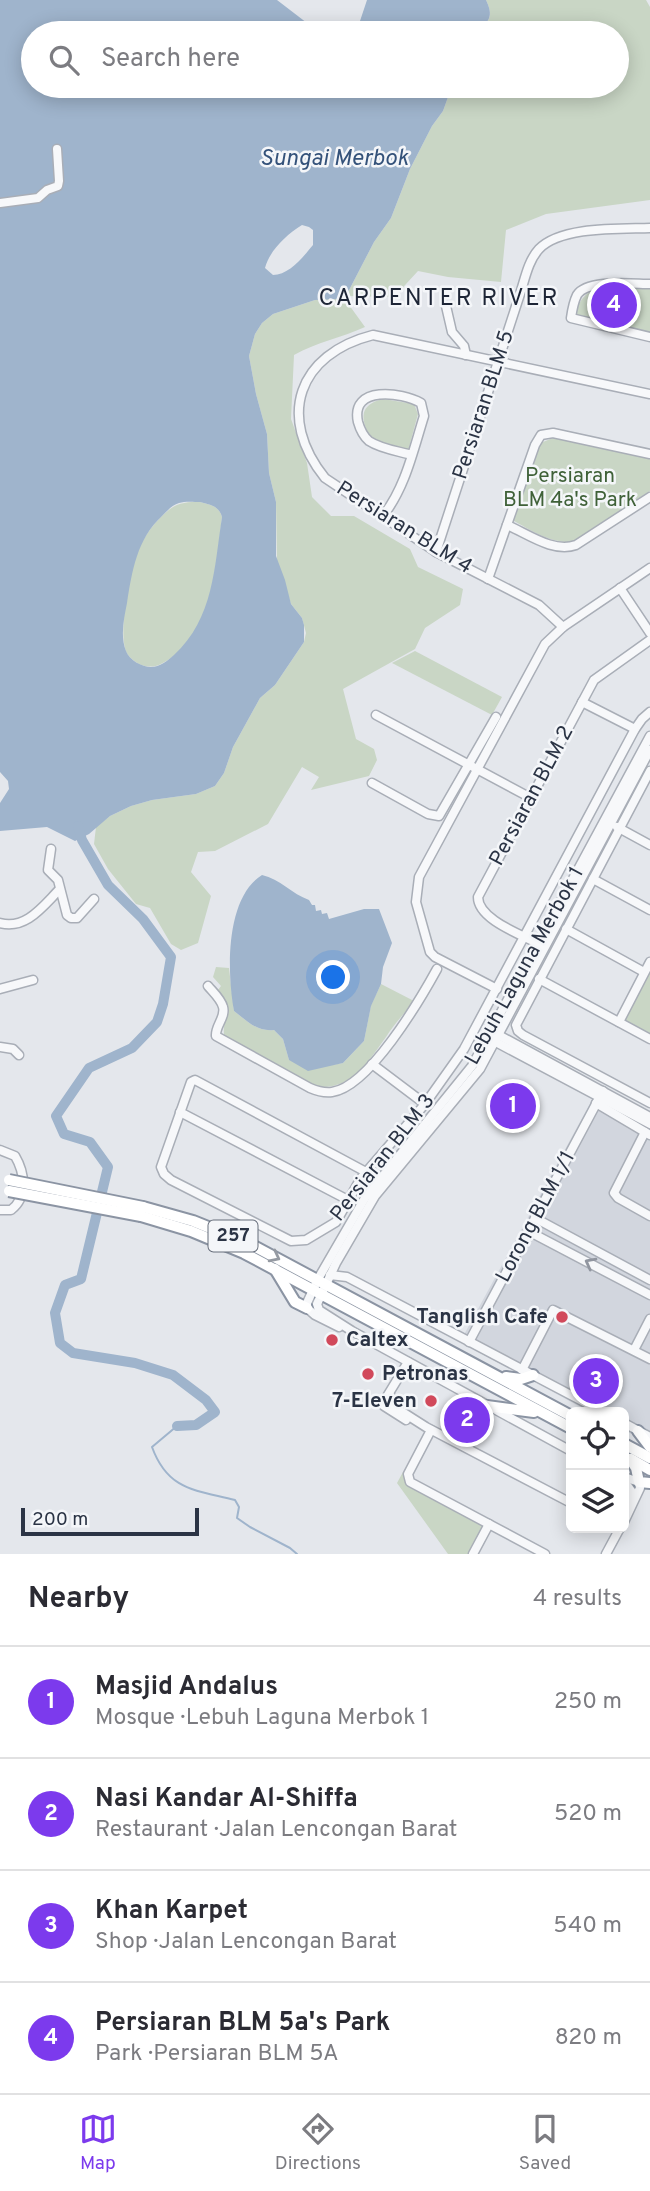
<!DOCTYPE html>
<html lang="en">
<head>
<meta charset="utf-8">
<style>
  :root { --surface:#fff; --page:#f2f2f3; --text:#2b2b33; --muted:#7c7c81; --line:#e1e1e2; --accent:#7c3aed }
  body { margin:0; font-family:Overpass,sans-serif; background:var(--page); color:var(--text) }
  .controls { position:absolute; right:21px; bottom:21px; display:grid; overflow:hidden; border-radius:10px; box-shadow:0 4px 18px #0003 }
  .controls button { width:63px; height:63px; display:grid; place-items:center; padding:0; border:0; border-bottom:2px solid var(--line); background:var(--surface); color:var(--text); font:35px sans-serif }
  .scale { position:absolute; left:21px; bottom:18px; width:178px; box-sizing:border-box; padding-left:7px; border:4px solid #2b3445; border-top:0; font-size:19px; line-height:24px; white-space:nowrap; color:#2b3445; -webkit-text-stroke:5px #f4f6f9; paint-order:stroke }
  .you { position:absolute; left:334px; top:978px; width:24px; height:24px; margin:-18px; border:5px solid #fff; border-radius:50%; background:#1a73e8; box-shadow:0 0 0 10px #1a73e833 }
  .badge { display:grid; place-items:center; width:46px; height:46px; border-radius:50%; background:var(--accent); color:#fff; font-size:23px; font-weight:700 }
  .pin { position:absolute; translate:-50% -50%; border:4px solid #fff; box-shadow:0 2px 7px #0006 }
  .list { margin:0; padding:0; list-style:none }
  h2 { display:flex; justify-content:space-between; align-items:center; height:91px; margin:0; padding:0 28px; font-size:30px }
  h2 small { font-size:23px; font-weight:400; color:var(--muted) }
  .list li { display:grid; grid-template-columns:46px 1fr auto; gap:21px; align-items:center; box-sizing:border-box; height:112px; padding:0 28px; border-top:2px solid var(--line) }
  .list b { display:block; font-size:26px; white-space:nowrap }
  .list p { margin:0; font-size:23px; white-space:nowrap; color:var(--muted) }
  .list em { font-size:23px; font-style:normal; color:var(--muted) }
  .icon { flex:none; width:38px; height:38px; fill:none; stroke:currentColor; stroke-width:2; stroke-linecap:round; stroke-linejoin:round }
  .map { position:relative; flex:none; width:650px; height:1554px; overflow:hidden }
  .search { position:absolute; background:var(--surface); box-shadow:0 4px 18px #0003; left:21px; right:21px; top:21px; height:77px; display:flex; align-items:center; gap:18px; box-sizing:border-box; padding:0 24px; border-radius:38px; color:var(--muted); font-size:26px }
  .sheet { height:539px; background:var(--surface) }
  nav { display:flex; justify-content:space-around; align-items:center; box-sizing:border-box; height:98px; border-top:2px solid var(--line); background:var(--surface); font-size:19px; color:var(--muted) }
  nav a { display:grid; justify-items:center; gap:4px }
  nav .on { color:var(--accent) }
  .map>svg:first-child { display:block }
  .built { fill:#d2d6de }
  .green { fill:#c9d6c5 }
  .water { fill:#9fb4cc; fill-rule:evenodd }
  .lines { fill:none; stroke-linecap:round; stroke-linejoin:round }
  .stream { stroke:#9fb4cc; stroke-width:2 }
  .river { stroke:#9fb4cc; stroke-width:10 }
  .minor-casing { stroke:#a9aeb7; stroke-width:11 }
  .highway-casing { stroke:#8b94a3; stroke-width:14 }
  .minor { stroke:#f7f8fa; stroke-width:8 }
  .highway { stroke:#fff; stroke-width:10 }
  .highway-bridge-casing { stroke:#8b94a3; stroke-width:14; stroke-linecap:butt }
  .highway-bridge { stroke:#fff; stroke-width:10 }
  .oneway { stroke:#959aa2 }
  .oneway2 { stroke:#9196a0 }
  .poi-dot { fill:#d1495b; stroke:#f4f6f9; stroke-width:2.5 }
  .labels { text-anchor:middle; dominant-baseline:central; stroke-width:5; stroke-linejoin:round; paint-order:stroke }
  .shield { fill:#f4f6f9; stroke:#676e7b; stroke-width:2 }
  .shield-label { font-size:19px; font-weight:bold; fill:#2b3445 }
  .street-label { font-size:21px; fill:#2b3445; stroke:#f4f6f9 }
  .park-label { font-size:21px; fill:#3f6138; stroke:#f4f6f9 }
  .poi-label { font-size:21px; font-weight:bold; fill:#2b3445; stroke:#f4f6f9; text-anchor:end }
  .water-label { font-size:23px; font-style:italic; fill:#34527a; stroke:#f4f6f9 }
  .quarter-label { font-size:24px; letter-spacing:2px; fill:#1d2536; stroke:#f4f6f9 }
</style>
</head>
<body>
<div class="map">
<svg width="650" height="1554" viewBox="0 0 650 1554">
  <rect width="100%" height="100%" fill="#e4e7ec"/>
  <!-- built -->
  <polygon class="built" points="593,1098 650,1128 650,1444 624,1430 624,1412 590,1412 460,1342"/>
  <!-- green -->
  <g class="green">
    <path d="M486,0h160l4,7v193l-104,14 -40,16 -5,52 -53,-5 -30,-6 -24,26 -48,-1 28,-54 17,-24 19,-49 22,-43 11,-15 9,-25h165v-53h-139c11,-13 16,-16 8,-33z"/>
    <path d="M626,288l24,1v46l-69,-17 -6,-5c11,-29 23,-23 51,-25z"/>
    <path d="M344,298l21,29c-24,11 -48,15 -71,28l-3,64 16,44 5,34 19,19h23l56,33 8,18 45,22 -3,16 -35,23 -10,21 -72,40 13,50 18,10 3,11 -8,16 -58,14 8,-13 -17,-10 -34,57 -53,27 -17,1 -7,20 20,24 -13,47 -17,7 -10,-6 -21,-36 -14,-4 -28,-35 -14,-25 2,-17 14,-11 21,-10 21,-6 44,-6 19,-8 9,-13 9,-26 27,-49 15,-13 29,-43 2,-9 -4,-15 -11,-14 -14,-43 -1,-59 -7,-29 -2,-39 -11,-40 -7,-38 6,-22 7,-11 11,-9 42,-14z"/>
    <path d="M383,399l31,5 4,10 -10,37 -38,-13c-9,-19 -12,-33 13,-39z"/>
    <path d="M553,438l97,20v33l-78,51c-23,1 -41,-12 -60,-22l26,-76z"/>
    <path d="M200,502c11,3 19,4 22,15 -6,49 -10,122 -61,147 -12,6 -25,1 -33,-9 -12,-16 2,-86 10,-104 7,-17 18,-31 32,-42 9,-7 19,-7 30,-7z"/>
    <polygon points="415,651 502,697 492,715 392,663"/>
    <path d="M216,967l13,1 5,43c13,10 23,21 40,19l9,9 6,21 43,5 11,-2 21,-22 7,-36 10,-21 33,17c-9,12 -20,23 -28,36 -18,25 -34,52 -68,50l-94,-52c-2,-25 15,-16 -6,-45l3,-4 -8,-9z"/>
    <polygon points="650,968 650,1035 623,1020"/>
    <polygon points="403,1472 407,1483 485,1526 471,1554 448,1554 397,1483"/>
  </g>
  <!-- water -->
  <g class="water">
    <path d="M0,0h277l43,33h-287v53h419l-9,25 -11,15 -22,43 -19,49 -17,24 -28,54 -7,3 -24,1 -42,14 -11,9 -7,11 -6,22 7,38 11,40 2,39 7,29v54l9,24 6,24 11,14 2,7v17l-29,43 -15,13 -27,49 -9,26 -9,13 -19,8 -44,6 -21,6 -21,10 -21,18 -14,7 -28,-14 -47,4v-28l9,-14 -1,-8 -8,-9zM302,225l7,2 4,3v15c-10,12 -24,30 -40,30l-8,-7c5,-18 21,-33 37,-43zM200,502c11,3 19,4 22,15 -8,51 -8,101 -48,138 -7,6 -14,12 -23,12 -9,0 -22,-7 -25,-16 -6,-15 -2,-33 1,-48 5,-32 10,-64 35,-87 5,-5 10,-11 17,-13 6,-2 15,-1 21,-1z"/>
    <path d="M367,0h119c8,17 3,20 -8,33h-122z"/>
    <path d="M262,875c18,4 30,19 47,25l3,5h3l1,6 5,-1 1,4 5,-1 2,6 35,-10h15l13,34 -9,24 -2,17 -10,22 -7,35 -21,22 -35,8 -19,-11 -6,-21 -9,-9c-17,2 -27,-9 -40,-19 -7,-38 -9,-113 28,-136z"/>
  </g>
  <g class="lines">
    <!-- stream -->
    <path class="stream" d="M177,1426l-25,21c16,44 44,43 83,53l4,7 -2,11 13,9 40,21 7,6"/>
    <!-- river -->
    <polyline class="river" points="78,826 82,840 108,885 143,919 171,957 163,1004 157,1022 132,1048 89,1068 56,1116 64,1134 90,1142 108,1167 81,1279 65,1285 55,1313 60,1343 73,1353 135,1363 173,1375 206,1400 215,1412 196,1425 177,1426"/>
    <defs>
      <g id="minor">
        <polyline points="0,203 38,198 47,190 58,186 59,181 57,149"/>
        <path d="M650,284c-17,0 -63,-5 -73,11 -3,6 -5,16 -6,23l79,19"/>
        <polyline points="446,306 452,332 464,346 466,355"/>
        <path d="M382,517c23,-28 31,-66 42,-101l-3,-13c-19,-11 -71,-18 -63,19 2,7 5,14 11,19 12,8 29,10 43,14"/>
        <path d="M507,525c21,9 46,28 69,20l74,-48"/>
        <path d="M436,552l84,-258c5,-15 8,-33 19,-45 22,-23 81,-20 111,-21"/>
        <polyline points="488,579 535,445 541,435 553,433 650,454"/>
        <polyline points="620,588 650,633"/>
        <path d="M563,627l-24,-22 -103,-53 -111,-74c-49,-61 -27,-124 48,-143l277,59"/>
        <polyline points="582,702 635,729"/>
        <polyline points="376,715 531,798"/>
        <polyline points="650,771 516,1025 518,1031 523,1035 650,1103"/>
        <polyline points="372,783 428,814 439,816 496,717"/>
        <polyline points="617,827 650,845"/>
        <polyline points="51,849 48,870 58,880 67,915 71,918 77,918 94,899"/>
        <polyline points="593,879 650,910"/>
        <path d="M0,923c26,7 43,-17 59,-33"/>
        <polyline points="566,929 644,972"/>
        <path d="M541,945c-18,-10 -63,-25 -63,-48l116,-217 56,-40"/>
        <polyline points="539,979 650,1039"/>
        <path d="M208,986c5,6 13,13 15,21 3,10 -8,19 -7,29l94,52c7,3 14,5 22,4 37,-5 88,-92 105,-123"/>
        <polyline points="0,989 33,980"/>
        <polyline points="497,989 435,957 430,952 416,902 419,877 545,644 563,627 650,568"/>
        <polyline points="619,1022 650,962"/>
        <polyline points="493,1032 650,1117"/>
        <polyline points="490,1039 650,1124"/>
        <polyline points="0,1047 13,1049 19,1055"/>
        <polyline points="372,1064 425,1104"/>
        <polyline points="596,1103 650,1135"/>
        <polyline points="180,1112 348,1200"/>
        <polyline points="645,1132 614,1193 618,1198 650,1216"/>
        <path d="M0,1150l15,6c10,17 13,41 -4,54h-11"/>
        <polyline points="366,1172 195,1080 191,1082 161,1167 164,1174 171,1180 291,1241 306,1240 336,1222 361,1178 425,1104 464,1049 635,729 642,719 650,712"/>
        <polyline points="535,1218 650,1280"/>
        <polyline points="528,1231 650,1295"/>
        <polyline points="330,1275 347,1277 603,1412"/>
        <polyline points="339,1327 315,1315 307,1308 307,1303 318,1279 365,1198 472,1066 650,736"/>
        <polyline points="469,1342 603,1091"/>
        <polyline points="634,1350 650,1319"/>
        <polyline points="522,1370 553,1310 650,1359"/>
        <polyline points="390,1395 393,1406 426,1427 571,1503"/>
        <polyline points="406,1420 384,1406 386,1398 408,1362"/>
        <polyline points="624,1423 650,1437"/>
        <polyline points="431,1430 408,1474 410,1482 545,1554"/>
        <polyline points="571,1451 352,1331 319,1310 317,1304 336,1263 375,1196 480,1069 650,750"/>
        <polyline points="624,1477 639,1482 640,1488 624,1522"/>
        <polyline points="624,1481 632,1492 631,1504"/>
        <polyline points="473,1554 489,1524"/>
        <polyline points="606,1554 620,1528"/>
      </g>
      <g id="highway">
        <polyline points="143,1207 193,1221 250,1244 571,1416"/>
        <polyline points="141,1216 191,1231 244,1253 571,1428"/>
        <polyline points="275,1269 295,1302 307,1308"/>
        <polyline points="506,1377 521,1379 533,1375"/>
        <polyline points="487,1406 534,1412"/>
        <polyline points="638,1431 650,1447"/>
        <polyline points="624,1444 650,1458"/>
        <polyline points="630,1459 636,1468 639,1482 650,1483"/>
        <polyline points="631,1459 650,1470"/>
      </g>
    </defs>
    <!-- minor casing -->
    <use href="#minor" class="minor-casing"/>
    <!-- highway casing -->
    <use href="#highway" class="highway-casing"/>
    <!-- minor -->
    <use href="#minor" class="minor"/>
    <!-- highway -->
    <use href="#highway" class="highway"/>
    <defs>
      <g id="highway-bridge">
        <polyline points="9,1180 143,1207"/>
        <polyline points="9,1191 141,1216"/>
      </g>
    </defs>
    <!-- highway-bridge casing -->
    <use href="#highway-bridge" class="highway-bridge-casing"/>
    <!-- highway-bridge -->
    <use href="#highway-bridge" class="highway-bridge"/>
  </g>
  <!-- one-way arrows -->
  <defs><path id="oneway-chevron" d="M-2-3.5L2.5 0L-2 3.5" fill="none" stroke-width="1.6" stroke-linecap="round" stroke-linejoin="round" transform="scale(1.75)"/></defs>
  <use class="oneway" href="#oneway-chevron" transform="translate(275 1257) rotate(27)"/>
  <use class="oneway2" href="#oneway-chevron" transform="translate(590 1263) rotate(-152)"/>
  <!-- markers -->
  <g class="poi-dot">
    <circle cx="562" cy="1317" r="7"/>
    <circle cx="332" cy="1340" r="7"/>
    <circle cx="368" cy="1374" r="7"/>
    <circle cx="431" cy="1401" r="7"/>
  </g>
  <g class="labels">
    <!-- shield labels -->
    <rect class="shield" x="208.5" y="1220.5" width="49" height="31" rx="5"/>
    <g class="shield-label">
      <text x="233" y="1236">257</text>
    </g>
    <!-- street labels -->
    <g class="street-label">
      <text transform="translate(484 405) rotate(-72)">Persiaran BLM 5</text>
      <text transform="translate(404 528) rotate(32)">Persiaran BLM 4</text>
      <text transform="translate(532 796) rotate(-62)">Persiaran BLM 2</text>
      <text transform="translate(525 966) rotate(-61)">Lebuh Laguna Merbok 1</text>
      <text transform="translate(383 1158) rotate(-52)">Persiaran BLM 3</text>
      <text transform="translate(536 1217) rotate(-62)">Lorong BLM 1/1</text>
    </g>
    <!-- park labels -->
    <g class="park-label">
      <text x="570" y="476">Persiaran<tspan x="570" dy="24">BLM 4a's Park</tspan></text>
    </g>
    <!-- poi labels -->
    <g class="poi-label">
      <text x="548" y="1317">Tanglish Cafe</text>
      <text x="346" y="1340" text-anchor="start">Caltex</text>
      <text x="382" y="1374" text-anchor="start">Petronas</text>
      <text x="417" y="1401">7-Eleven</text>
    </g>
    <!-- water labels -->
    <g class="water-label">
      <text x="334" y="159">Sungai Merbok</text>
    </g>
    <!-- quarter labels -->
    <g class="quarter-label">
      <text x="439" y="299">CARPENTER RIVER</text>
    </g>
  </g>
</svg>
<div class="controls">
<button><svg class="icon" aria-label="locate" viewBox="0 0 24 24"><circle cx="12" cy="12" r="6"/><path d="M12 2v4M12 18v4M2 12h4M18 12h4"/></svg></button>
<button><svg class="icon" aria-label="layers" viewBox="0 0 24 24"><path d="M12 4l9 5-9 5-9-5zM3 14l9 5 9-5"/></svg></button>
</div>
<div class="scale">200 m</div>
<div class="you"></div>
<div class="pin badge" style="left:513px;top:1106px">1</div>
<div class="pin badge" style="left:467px;top:1420px">2</div>
<div class="pin badge" style="left:596px;top:1381px">3</div>
<div class="pin badge" style="left:614px;top:305px">4</div>
<div class="search"><svg class="icon" aria-label="search" viewBox="0 0 24 24"><circle cx="10" cy="10" r="6"/><path d="M15 15l6 6"/></svg>Search here</div>
</div>
<section class="sheet">
<h2>Nearby<small>4 results</small></h2>
<ul class="list">
<li><span class="badge">1</span><div><b>Masjid Andalus</b><p>Mosque · Lebuh Laguna Merbok 1</p></div><em>250 m</em></li>
<li><span class="badge">2</span><div><b>Nasi Kandar Al-Shiffa</b><p>Restaurant · Jalan Lencongan Barat</p></div><em>520 m</em></li>
<li><span class="badge">3</span><div><b>Khan Karpet</b><p>Shop · Jalan Lencongan Barat</p></div><em>540 m</em></li>
<li><span class="badge">4</span><div><b>Persiaran BLM 5a's Park</b><p>Park · Persiaran BLM 5A</p></div><em>820 m</em></li>
</ul>
</section>
<nav>
<a class="on"><svg class="icon" aria-label="map" viewBox="0 0 24 24"><path d="M3 6l6-2 6 2 6-2v14l-6 2-6-2-6 2zM9 4v14M15 6v14"/></svg>Map</a>
<a><svg class="icon" aria-label="directions" viewBox="0 0 24 24"><path d="M12 3l9 9-9 9-9-9zM9 14v-3h6M13 9l2 2-2 2"/></svg>Directions</a>
<a><svg class="icon" aria-label="saved" viewBox="0 0 24 24"><path d="M7 4h10v16l-5-4-5 4z"/></svg>Saved</a>
</nav>
</body>
</html>
